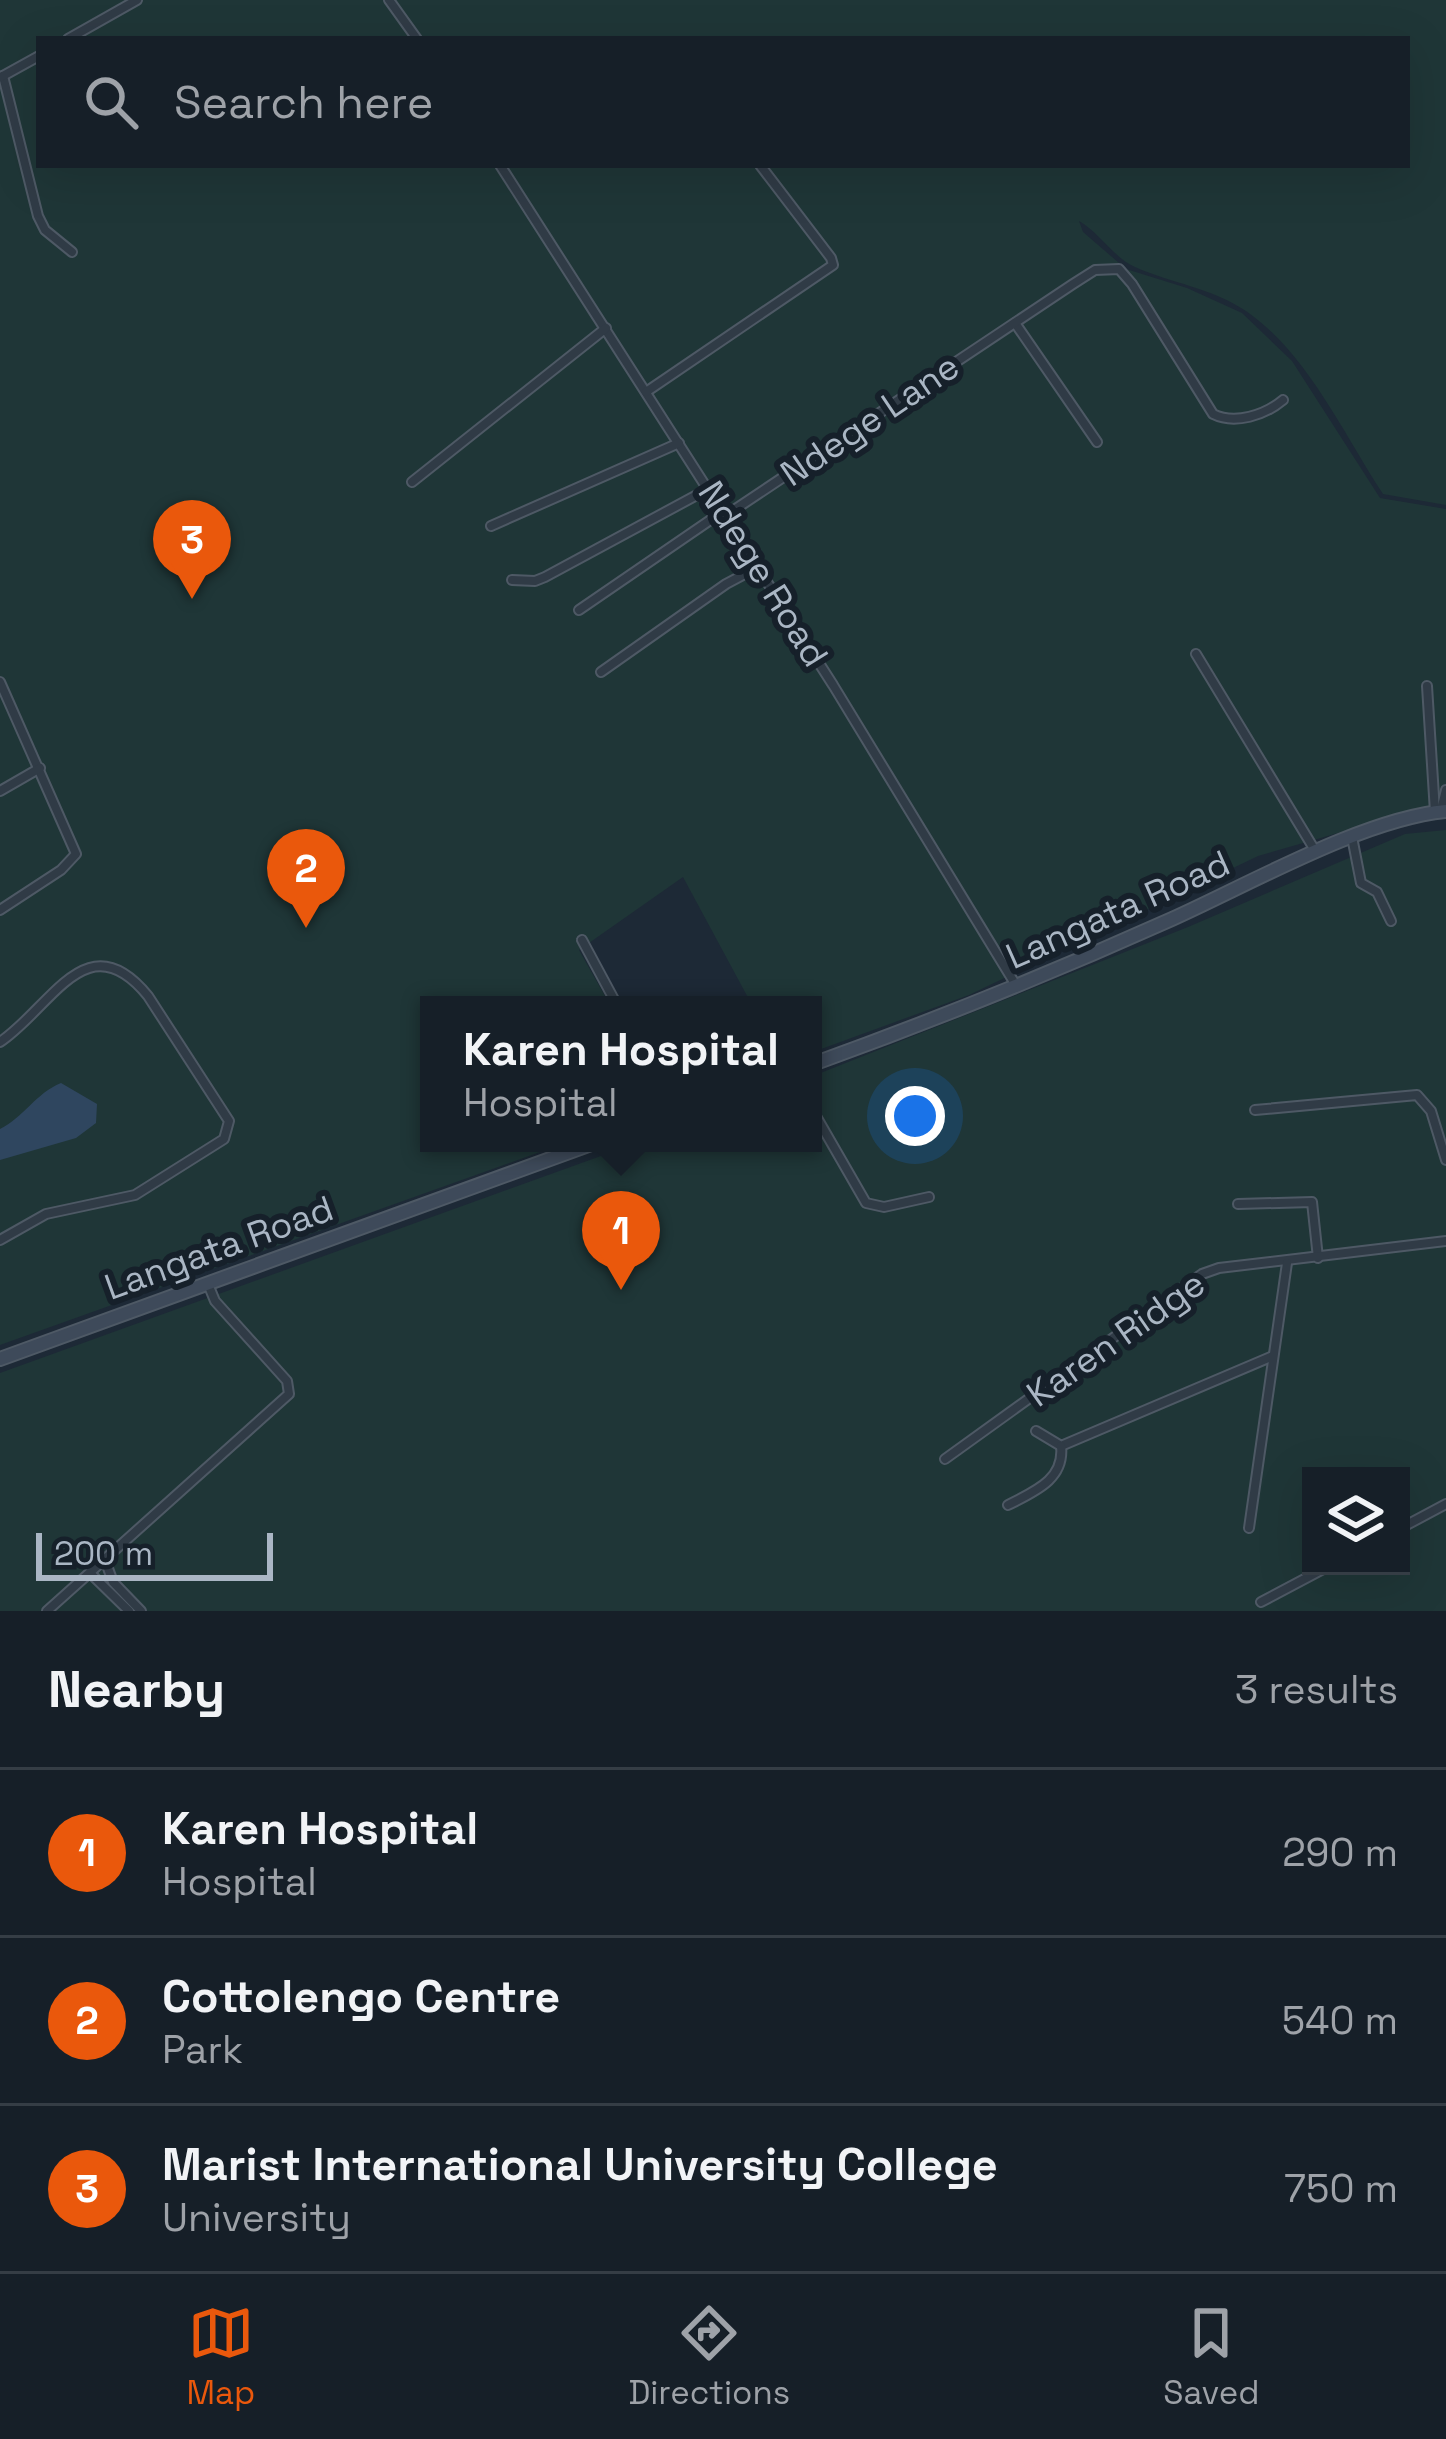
<!DOCTYPE html>
<html lang="en">
<head>
<meta charset="utf-8">
<style>
  :root { --surface:#161f28; --page:#1f2730; --text:#f1f3f6; --muted:#9ea2a8; --line:#353d45; --accent:#ea580c }
  body { margin:0; font-family:"Space Grotesk",sans-serif; background:var(--page); color:var(--text) }
  .controls { position:absolute; right:36px; bottom:36px; display:grid; overflow:hidden; border-radius:0px; box-shadow:0 12px 48px #0002 }
  .controls button { width:108px; height:108px; display:grid; place-items:center; padding:0; border:0; border-bottom:3px solid var(--line); background:var(--surface); color:var(--text); font:60px sans-serif }
  .scale { position:absolute; left:36px; bottom:30px; width:237px; box-sizing:border-box; padding-left:12px; border:6px solid #aab6c4; border-top:0; font-size:33px; line-height:42px; white-space:nowrap; color:#aab6c4; -webkit-text-stroke:9px #16202a; paint-order:stroke }
  .you { position:absolute; left:915px; top:1116px; width:42px; height:42px; margin:-30px; border:9px solid #fff; border-radius:50%; background:#1a73e8; box-shadow:0 0 0 18px #1a73e833 }
  .badge { display:grid; place-items:center; width:78px; height:78px; border-radius:50%; background:var(--accent); color:#fff; font-size:39px; font-weight:700 }
  .pin { position:absolute; translate:-50% -99px; filter:drop-shadow(0 3px 6px #0008) }
  .pin::after { content:''; position:absolute; top:63px; width:42px; height:36px; background:inherit; clip-path:polygon(0 0,100% 0,50% 100%) }
  .popup { position:absolute; left:420px; top:996px; width:402px; height:156px; box-sizing:border-box; display:grid; place-content:center; border-radius:0px; background:var(--surface); filter:drop-shadow(0 3px 9px #0005); font-size:39px; white-space:nowrap; color:var(--muted) }
  .popup b { font-size:45px; color:var(--text) }
  .popup::after { content:''; position:absolute; left:50%; top:100%; margin-left:-24px; border:24px solid transparent; border-top-color:var(--surface) }
  .list { margin:0; padding:0; list-style:none }
  h2 { display:flex; justify-content:space-between; align-items:center; height:156px; margin:0; padding:0 48px; font-size:51px }
  h2 small { font-size:39px; font-weight:400; color:var(--muted) }
  .list li { display:grid; grid-template-columns:78px 1fr auto; gap:36px; align-items:center; box-sizing:border-box; height:168px; padding:0 48px; border-top:3px solid var(--line) }
  .list b { display:block; font-size:45px; white-space:nowrap }
  .list p { margin:0; font-size:39px; white-space:nowrap; color:var(--muted) }
  .list em { font-size:39px; font-style:normal; color:var(--muted) }
  .icon { flex:none; width:66px; height:66px; fill:none; stroke:currentColor; stroke-width:2; stroke-linecap:round; stroke-linejoin:round }
  .map { position:relative; flex:none; width:1446px; height:1611px; overflow:hidden }
  .search { position:absolute; background:var(--surface); box-shadow:0 12px 48px #0002; left:36px; right:36px; top:36px; height:132px; display:flex; align-items:center; gap:30px; box-sizing:border-box; padding:0 42px; border-radius:0px; color:var(--muted); font-size:45px }
  .sheet { height:660px; background:var(--surface) }
  nav { display:flex; justify-content:space-around; align-items:center; box-sizing:border-box; height:168px; border-top:3px solid var(--line); background:var(--surface); font-size:33px; color:var(--muted) }
  nav a { display:grid; justify-items:center; gap:6px }
  nav .on { color:var(--accent) }
  .map>svg:first-child { display:block }
  .green { fill:#1f3637; fill-rule:evenodd }
  .water { fill:#2f465f }
  .lines { fill:none; stroke-linecap:round; stroke-linejoin:round }
  .street-casing { stroke:#4e5965; stroke-width:12 }
  .secondary-casing { stroke:#4e5965; stroke-width:16 }
  .street { stroke:#303b46; stroke-width:8 }
  .secondary { stroke:#3e4a5a; stroke-width:12 }
  .labels { text-anchor:middle; dominant-baseline:central; stroke-width:12; stroke-linejoin:round; paint-order:stroke }
  .street-label { font-size:36px; fill:#aab6c4; stroke:#16202a }
</style>
</head>
<body>
<div class="map">
<svg width="1446" height="1611" viewBox="0 0 1446 1611">
  <rect width="100%" height="100%" fill="#1d2936"/>
  <!-- green -->
  <g class="green">
    <path d="M0,0h1446v505l-63,-11c-40,-61 -76,-141 -137,-183 -34,-23 -75,-28 -111,-44 -21,-9 -36,-35 -56,-46l4,11 43,37 61,19 55,25 50,48 88,137 66,11v293l-188,54 -289,139 -156,57v-47h-61l-69,-128 -104,73 31,55h-181v138h136l-565,202zM39,39h1368v126h-1368z"/>
    <path d="M1446,830v781h-1446v-238l637,-230h176v-67l375,-149 217,-93zM1311,1476h90v90h-90z"/>
  </g>
  <!-- water -->
  <path class="water" d="M61,1083l36,21 -1,19 -20,15 -76,22v-31c23,-11 36,-36 61,-46z"/>
  <g class="lines">
    <defs>
      <g id="street">
        <polyline points="389,0 417,39"/>
        <polyline points="68,39 137,0"/>
        <polyline points="3,76 38,216 45,230 72,252"/>
        <polyline points="1,77 39,56"/>
        <polyline points="500,165 833,685 1017,987"/>
        <polyline points="1015,323 1097,442"/>
        <polyline points="646,392 833,265 831,258 760,165"/>
        <polyline points="412,482 606,328"/>
        <path d="M725,516l348,-232 22,-14 24,-1 13,15 81,130c22,11 52,1 70,-14"/>
        <polyline points="491,526 679,443"/>
        <polyline points="512,580 535,581 545,577 708,489"/>
        <polyline points="579,610 722,512"/>
        <polyline points="1196,654 1316,852"/>
        <polyline points="601,672 726,584 758,567"/>
        <polyline points="0,682 76,854 61,870 0,910"/>
        <polyline points="1427,686 1435,812"/>
        <polyline points="0,791 40,768"/>
        <polyline points="1441,810 1446,790"/>
        <polyline points="1352,837 1361,883 1377,892 1391,921"/>
        <polyline points="582,940 617,1005"/>
        <path d="M0,1042c52,-35 87,-121 148,-46l81,125 -5,18 -89,56 -89,19 -46,26"/>
        <polyline points="1255,1110 1417,1095 1431,1111 1446,1160"/>
        <polyline points="813,1111 866,1203 884,1207 929,1197"/>
        <polyline points="1238,1204 1312,1202 1318,1258"/>
        <polyline points="1036,1431 1061,1446 1273,1356"/>
        <polyline points="945,1459 1202,1274 1219,1268 1446,1241"/>
        <path d="M1008,1505c25,-13 57,-25 53,-59"/>
        <polyline points="1249,1528 1287,1263"/>
        <polyline points="1401,1528 1446,1504"/>
        <polyline points="105,1560 113,1582 141,1611"/>
        <polyline points="90,1573 129,1611"/>
        <polyline points="1261,1602 1329,1566"/>
        <polyline points="47,1611 289,1394 287,1381 215,1301 208,1284"/>
      </g>
      <g id="secondary">
        <path d="M813,1064c122,-44 241,-92 359,-145 78,-35 191,-100 274,-108"/>
        <polyline points="0,1359 594,1143"/>
      </g>
    </defs>
    <!-- street casing -->
    <use href="#street" class="street-casing"/>
    <!-- secondary casing -->
    <use href="#secondary" class="secondary-casing"/>
    <!-- street -->
    <use href="#street" class="street"/>
    <!-- secondary -->
    <use href="#secondary" class="secondary"/>
  </g>
  <g class="labels">
    <!-- street labels -->
    <g class="street-label">
      <text transform="translate(870 420) rotate(-34)">Ndege Lane</text>
      <text transform="translate(763 574) rotate(58)">Ndege Road</text>
      <text transform="translate(1118 910) rotate(-24)">Langata Road</text>
      <text transform="translate(219 1248) rotate(-20)">Langata Road</text>
      <text transform="translate(1116 1339) rotate(-35)">Karen Ridge</text>
    </g>
  </g>
</svg>
<div class="controls">
<button><svg class="icon" aria-label="layers" viewBox="0 0 24 24"><path d="M12 4l9 5-9 5-9-5zM3 14l9 5 9-5"/></svg></button>
</div>
<div class="scale">200 m</div>
<div class="you"></div>
<div class="pin badge" style="left:621px;top:1290px">1</div>
<div class="popup"><b>Karen Hospital</b>Hospital</div>
<div class="pin badge" style="left:306px;top:928px">2</div>
<div class="pin badge" style="left:192px;top:599px">3</div>
<div class="search"><svg class="icon" aria-label="search" viewBox="0 0 24 24"><circle cx="10" cy="10" r="6"/><path d="M15 15l6 6"/></svg>Search here</div>
</div>
<section class="sheet">
<h2>Nearby<small>3 results</small></h2>
<ul class="list">
<li><span class="badge">1</span><div><b>Karen Hospital</b><p>Hospital</p></div><em>290 m</em></li>
<li><span class="badge">2</span><div><b>Cottolengo Centre</b><p>Park</p></div><em>540 m</em></li>
<li><span class="badge">3</span><div><b>Marist International University College</b><p>University</p></div><em>750 m</em></li>
</ul>
</section>
<nav>
<a class="on"><svg class="icon" aria-label="map" viewBox="0 0 24 24"><path d="M3 6l6-2 6 2 6-2v14l-6 2-6-2-6 2zM9 4v14M15 6v14"/></svg>Map</a>
<a><svg class="icon" aria-label="directions" viewBox="0 0 24 24"><path d="M12 3l9 9-9 9-9-9zM9 14v-3h6M13 9l2 2-2 2"/></svg>Directions</a>
<a><svg class="icon" aria-label="saved" viewBox="0 0 24 24"><path d="M7 4h10v16l-5-4-5 4z"/></svg>Saved</a>
</nav>
</body>
</html>
